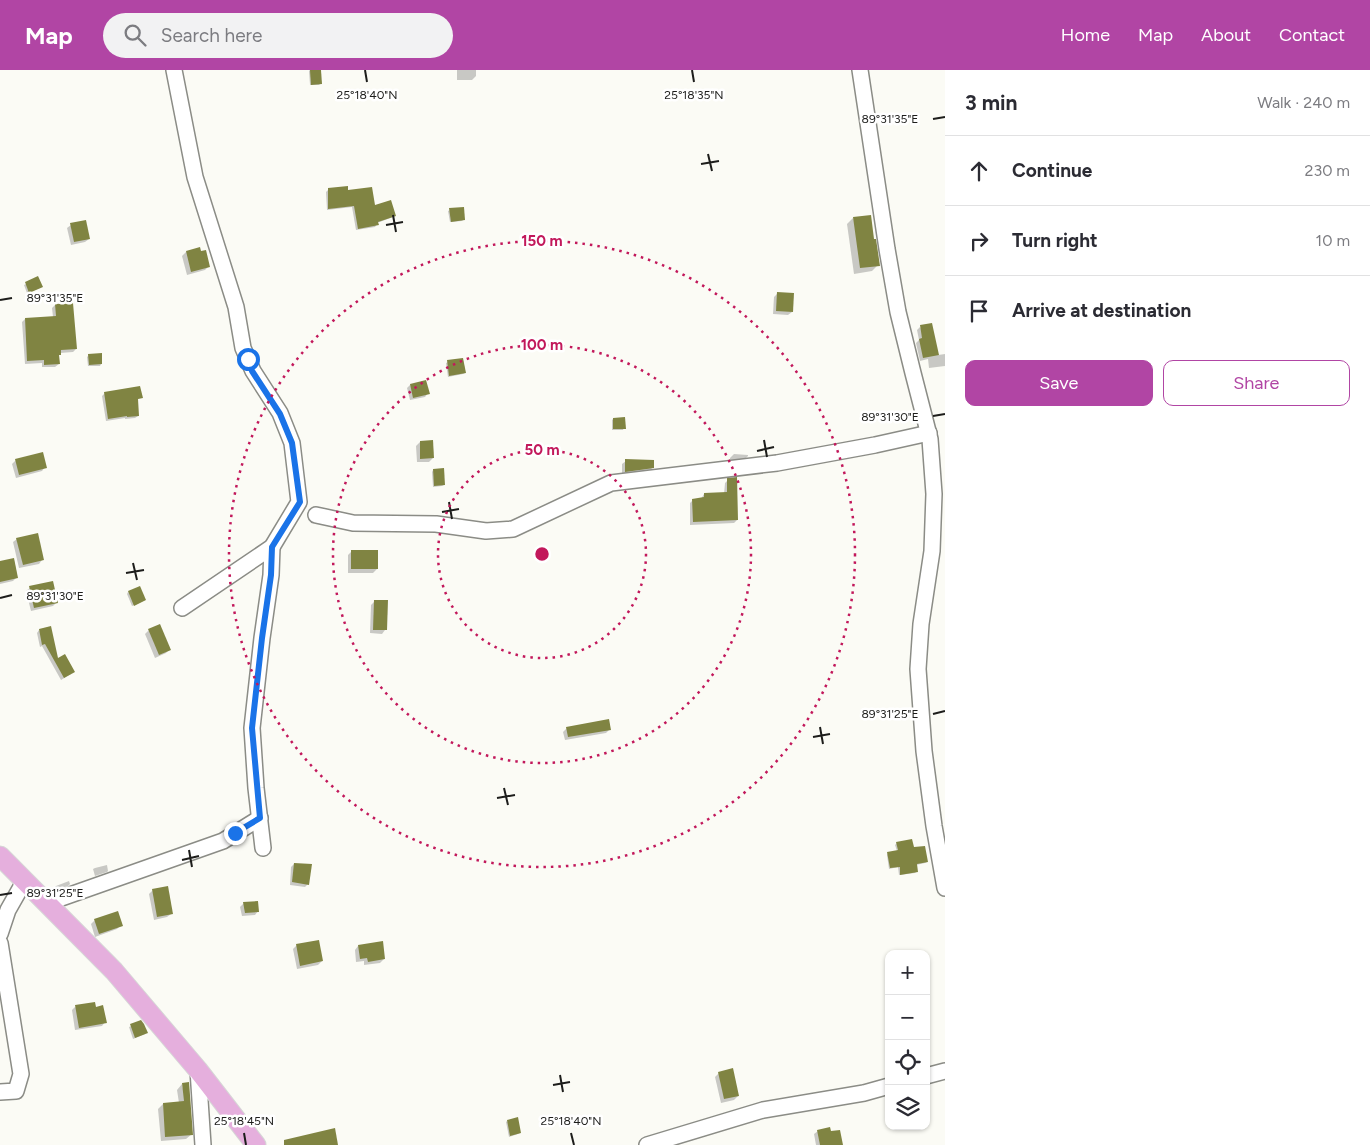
<!DOCTYPE html>
<html lang="en">
<head>
<meta charset="utf-8">
<style>
  :root { --surface:#fff; --page:#f2f2f3; --text:#2b2b33; --muted:#7c7c81; --line:#e1e1e2; --accent:#b145a4 }
  body { margin:0; font-family:Figtree,sans-serif; background:var(--page); color:var(--text) }
  .controls { position:absolute; right:15px; bottom:15px; display:grid; overflow:hidden; border-radius:10px; box-shadow:0 1px 4px #0004 }
  .controls button { width:45px; height:45px; display:grid; place-items:center; padding:0; border:0; border-bottom:1px solid var(--line); background:var(--surface); color:var(--text); font:25px sans-serif }
  .stop { position:absolute; width:15px; height:15px; margin:-11px; border:4px solid #1a73e8; border-radius:50%; background:#fff }
  .stop.end { background:#1a73e8; border-color:#fff; box-shadow:0 1px 5px #0008 }
  .list { margin:0; padding:0; list-style:none }
  h2 { display:flex; justify-content:space-between; align-items:center; height:65px; margin:0; padding:0 20px; font-size:21px }
  h2 small { font-size:16px; font-weight:400; color:var(--muted) }
  .list li { display:grid; grid-template-columns:32px 1fr auto; gap:15px; align-items:center; box-sizing:border-box; height:70px; padding:0 20px; border-top:1px solid var(--line) }
  .list b { display:block; font-size:19px; white-space:nowrap }
  .list em { font-size:16px; font-style:normal; color:var(--muted) }
  .actions { display:flex; gap:10px; padding:15px 20px }
  .actions a { flex:1; padding:11px 0; border:1px solid var(--accent); border-radius:10px; text-align:center; font-size:18px; color:var(--accent) }
  .actions .main { background:var(--accent); color:#fff }
  .icon { flex:none; width:28px; height:28px; fill:none; stroke:currentColor; stroke-width:2; stroke-linecap:round; stroke-linejoin:round }
  .map { position:relative; flex:none; width:945px; height:1075px; overflow:hidden }
  header { display:flex; align-items:center; gap:30px; box-sizing:border-box; height:70px; padding:0 25px; background:var(--accent); color:#fff }
  header strong { font-size:24px }
  nav { display:flex; gap:28px; margin-inline-start:auto; font-size:18px }
  .search { width:350px; height:45px; background:var(--page); display:flex; align-items:center; gap:12px; box-sizing:border-box; padding:0 18px; border-radius:28px; color:var(--muted); font-size:19px }
  main { display:flex }
  aside { flex:1; background:var(--surface) }
  .map>svg:first-child { display:block }
  .shadow { fill:#0003 }
  .building { fill:#808442 }
  .lines { fill:none; stroke-linecap:round; stroke-linejoin:round }
  .minor-casing { stroke:#8b8c86; stroke-width:18 }
  .major-casing { stroke:#d6d6d6; stroke-width:21 }
  .minor { stroke:#fff; stroke-width:15 }
  .major { stroke:#e5afdd; stroke-width:19 }
  .route { stroke:#1a73e8; stroke-width:6 }
  .ticks { fill:none; stroke:#1d1d1b; stroke-width:2 }
  .ring { fill:none; stroke:#c2185b; stroke-width:2.5; stroke-dasharray:2.5 5 }
  .ticks-label { font-size:12px; text-anchor:middle; fill:#1d1d1b; stroke:#fff; stroke-width:5; stroke-linejoin:round; paint-order:stroke }
  .centre { fill:#c2185b; stroke:#fff; stroke-width:2.5 }
  .ring-label { font-size:15px; text-anchor:middle; font-weight:bold; fill:#c2185b; stroke:#fff; stroke-width:5; stroke-linejoin:round; paint-order:stroke }
</style>
</head>
<body>
<header>
<strong>Map</strong>
<div class="search"><svg class="icon" aria-label="search" viewBox="0 0 24 24"><circle cx="10" cy="10" r="6"/><path d="M15 15l6 6"/></svg>Search here</div>
<nav><a>Home</a><a>Map</a><a>About</a><a>Contact</a></nav>
</header>
<main>
<div class="map">
<svg width="945" height="1075" viewBox="0 0 945 1075">
  <rect width="100%" height="100%" fill="#fbfbf5"/>
  <!-- shadow -->
  <g class="shadow">
    <polygon points="310,0 320,0 321,13 319,15 310,15 309,1"/>
    <polygon points="457,0 476,0 476,6 472,10 457,10"/>
    <polygon points="328,120 347,122 374,137 395,145 393,147 377,153 377,154 375,157 356,160 352,137 327,140 326,122"/>
    <polygon points="450,140 464,149 462,151 450,152 448,141"/>
    <polygon points="853,148 878,195 872,201 854,204 847,154"/>
    <polygon points="71,155 89,169 85,172 71,175 67,158"/>
    <polygon points="199,178 209,196 205,200 187,205 182,186 186,182"/>
    <polygon points="38,208 40,218 27,223 24,215"/>
    <polygon points="778,223 792,242 788,245 773,244 774,227"/>
    <polygon points="72,234 76,279 73,282 60,283 58,286 59,294 55,297 42,297 42,293 25,294 22,252 25,249 53,247 52,238 55,235"/>
    <polygon points="920,257 938,285 945,284 945,296 929,298 928,289 920,291 916,273 919,270 917,260"/>
    <polygon points="89,285 101,294 100,296 88,296 87,287"/>
    <polygon points="448,292 465,303 463,304 448,307 446,293"/>
    <polygon points="410,315 428,323 425,327 410,330 407,318"/>
    <polygon points="105,323 141,327 137,330 138,346 135,348 125,349 125,348 106,351 102,326"/>
    <polygon points="613,349 624,358 623,360 612,360 612,350"/>
    <polygon points="420,372 433,388 429,392 417,392 416,376"/>
    <polygon points="734,384 748,385 748,386 744,390 730,392 730,388"/>
    <polygon points="16,390 45,397 42,401 16,408 12,394"/>
    <polygon points="626,391 652,398 649,402 622,405 622,394"/>
    <polygon points="433,400 444,415 442,416 433,417 432,402"/>
    <polygon points="728,410 737,450 734,453 690,455 690,433 693,430 701,429 704,424 724,424 725,413"/>
    <polygon points="17,469 42,490 39,494 19,498 13,472"/>
    <polygon points="352,481 377,499 373,503 348,503 348,485"/>
    <polygon points="0,492 17,507 13,511 0,514"/>
    <polygon points="30,518 57,532 53,536 31,541 26,521"/>
    <polygon points="128,522 145,530 132,536 127,524"/>
    <polygon points="375,531 385,560 382,564 370,563 371,535"/>
    <polygon points="39,560 57,590 71,604 61,610 42,576 40,577 37,563"/>
    <polygon points="149,560 170,579 166,583 155,588 145,564"/>
    <polygon points="567,658 609,660 606,663 565,670 563,662"/>
    <polygon points="897,773 913,779 927,792 925,793 916,795 917,801 915,803 899,805 898,797 889,799 887,785 888,783 897,781 895,775"/>
    <polygon points="294,794 308,814 305,817 290,815 291,797"/>
    <polygon points="107,795 108,801 107,802 95,806 93,799 95,798"/>
    <polygon points="69,811 70,814 68,816 55,820 54,818 56,816"/>
    <polygon points="153,820 171,844 167,847 154,850 149,824"/>
    <polygon points="244,833 258,841 255,845 242,846 240,837"/>
    <polygon points="95,850 121,855 117,859 95,867 91,854"/>
    <polygon points="297,875 322,891 318,895 297,899 293,879"/>
    <polygon points="358,876 384,889 380,893 364,895 364,891 356,892 355,880"/>
    <polygon points="75,937 105,952 102,956 75,960 72,940"/>
    <polygon points="141,952 145,964 133,969 129,957"/>
    <polygon points="719,1003 738,1026 734,1030 721,1033 715,1007"/>
    <polygon points="182,1014 192,1064 186,1069 161,1071 158,1039 163,1034 179,1033 177,1020"/>
    <polygon points="507,1051 520,1063 518,1064 509,1067 506,1052"/>
    <polygon points="818,1061 841,1075 816,1075 814,1064"/>
  </g>
  <!-- building -->
  <g class="building">
    <polygon points="310,0 321,0 322,14 311,15"/>
    <polygon points="348,116 348,120 372,117 375,135 391,130 396,146 378,152 379,155 358,159 354,136 328,139 328,118"/>
    <polygon points="464,137 465,150 451,152 449,138"/>
    <polygon points="871,145 874,169 876,169 880,196 860,198 853,147"/>
    <polygon points="86,150 90,169 74,172 70,153"/>
    <polygon points="200,177 201,181 206,180 210,197 191,202 186,181"/>
    <polygon points="38,206 43,217 29,223 25,212"/>
    <polygon points="777,222 794,223 793,242 776,241"/>
    <polygon points="73,233 77,279 61,280 61,285 59,285 60,294 44,295 44,290 27,291 25,248 56,246 55,234"/>
    <polygon points="932,253 939,285 923,288 919,269 922,268 920,255"/>
    <polygon points="102,283 102,294 89,295 88,284"/>
    <polygon points="463,288 466,303 449,306 447,290"/>
    <polygon points="426,310 430,324 413,328 410,314"/>
    <polygon points="140,316 143,328 138,329 139,346 127,347 127,346 108,349 104,322"/>
    <polygon points="625,347 626,359 613,359 613,348"/>
    <polygon points="433,370 434,388 420,389 420,371"/>
    <polygon points="43,382 47,398 19,405 15,389"/>
    <polygon points="625,389 654,390 654,398 625,402"/>
    <polygon points="444,398 445,415 434,416 433,399"/>
    <polygon points="737,407 738,450 693,452 692,429 704,427 704,423 727,422 727,408"/>
    <polygon points="38,463 44,490 23,495 16,468"/>
    <rect x="351" y="480" width="27" height="19"/>
    <polygon points="14,488 18,508 0,512 0,491"/>
    <polygon points="53,511 58,533 34,538 29,516"/>
    <polygon points="140,516 146,530 134,536 128,521"/>
    <polygon points="374,530 388,530 387,560 373,560"/>
    <polygon points="160,554 171,580 159,585 148,559"/>
    <polygon points="51,556 58,588 65,584 75,602 64,608 45,574 42,575 39,559"/>
    <polygon points="609,649 611,660 568,667 566,657"/>
    <polygon points="912,769 914,777 925,776 928,792 917,794 918,802 900,805 900,797 890,798 887,782 898,780 896,772"/>
    <polygon points="294,793 312,794 309,815 292,812"/>
    <polygon points="168,816 173,844 157,847 152,819"/>
    <polygon points="258,831 259,842 245,843 243,832"/>
    <polygon points="118,841 123,856 99,864 94,849"/>
    <polygon points="319,870 323,891 300,896 296,874"/>
    <polygon points="383,871 385,889 368,892 367,888 360,889 358,875"/>
    <polygon points="95,932 96,937 103,935 107,953 79,958 75,935"/>
    <polygon points="141,950 144,954 148,963 135,968 130,954"/>
    <polygon points="733,998 739,1026 724,1029 718,1002"/>
    <polygon points="189,1012 193,1065 165,1067 163,1033 184,1031 182,1013"/>
    <polygon points="518,1047 521,1063 510,1066 507,1050"/>
    <polygon points="830,1057 831,1061 840,1060 843,1075 820,1075 817,1060"/>
    <polygon points="335,1058 338,1075 284,1075 284,1070"/>
  </g>
  <g class="lines">
    <defs>
      <g id="minor">
        <polyline points="174,0 195,107 236,237 243,278 253,301 280,343 292,373 299,432 272,477 182,538"/>
        <polyline points="860,0 887,179 898,242 913,303 930,369 934,424 932,481 921,554 918,599 924,681 934,756 945,818"/>
        <polyline points="316,445 353,453 436,454 486,461 513,459 611,413 777,393 875,375 929,363"/>
        <polyline points="263,778 256,718 252,658 262,568 271,505 272,477"/>
        <polyline points="53,831 223,771 260,748"/>
        <polyline points="0,864 8,840 25,810"/>
        <polyline points="0,873 21,1004 16,1021 0,1022"/>
        <polyline points="198,1000 203,1075"/>
        <polyline points="926,1006 945,1001"/>
        <polyline points="647,1075 763,1040 864,1023 889,1016"/>
      </g>
      <polyline id="major" points="0,786 114,901 198,1000 256,1075"/>
    </defs>
    <!-- minor casing -->
    <use href="#minor" class="minor-casing"/>
    <!-- major casing -->
    <use href="#major" class="major-casing"/>
    <!-- minor -->
    <use href="#minor" class="minor"/>
    <!-- major -->
    <use href="#major" class="major"/>
  </g>
  <g class="lines">
    <!-- route -->
    <polyline class="route" points="235,763 260,748 252,658 262,568 271,505 272,477 300,432 292,373 280,344 252,301 248,289"/>
  </g>
  <!-- ticks -->
  <path class="ticks" d="M365,0l2,12M692,0l2,12M933,49l12,-2M708,84l4,17M701,94l18,-3M393,145l3,17M386,155l17,-3M0,230l12,-2M933,346l12,-2M764,370l3,17M757,381l17,-4M449,432l3,17M442,442l17,-3M133,493l4,17M126,503l18,-3M0,528l12,-3M933,644l12,-3M820,657l3,17M813,667l17,-3M504,718l4,17M497,728l18,-3M189,780l3,17M182,790l17,-4M0,825l12,-2M560,1005l3,17M553,1015l17,-3M244,1063l2,12M571,1063l3,12"/>
  <!-- distance rings -->
  <g class="ring">
    <circle cx="542" cy="484" r="104"/>
    <circle cx="542" cy="484" r="209"/>
    <circle cx="542" cy="484" r="313"/>
  </g>
  <g class="ticks-label">
    <text x="367" y="29">25°18'40"N</text>
    <text x="694" y="29">25°18'35"N</text>
    <text x="890" y="53">89°31'35"E</text>
    <text x="55" y="232">89°31'35"E</text>
    <text x="890" y="351">89°31'30"E</text>
    <text x="55" y="530">89°31'30"E</text>
    <text x="890" y="648">89°31'25"E</text>
    <text x="55" y="827">89°31'25"E</text>
    <text x="244" y="1055">25°18'45"N</text>
    <text x="571" y="1055">25°18'40"N</text>
  </g>
  <circle cx="542" cy="484" r="8" class="centre"/>
  <g class="ring-label">
    <text x="542" y="176">150 m</text>
    <text x="542" y="280">100 m</text>
    <text x="542" y="385">50 m</text>
  </g>
</svg>
<div class="controls">
<button>+</button>
<button>−</button>
<button><svg class="icon" aria-label="locate" viewBox="0 0 24 24"><circle cx="12" cy="12" r="6"/><path d="M12 2v4M12 18v4M2 12h4M18 12h4"/></svg></button>
<button><svg class="icon" aria-label="layers" viewBox="0 0 24 24"><path d="M12 4l9 5-9 5-9-5zM3 14l9 5 9-5"/></svg></button>
</div>
<div class="stop" style="left:248px;top:289px"></div>
<div class="stop end" style="left:235px;top:763px"></div>
</div>
<aside>
<h2>3 min<small>Walk · 240 m</small></h2>
<ul class="list">
<li><svg class="icon" aria-label="ahead" viewBox="0 0 24 24"><path d="M12 20V5M6 11l6-6 6 6"/></svg><div><b>Continue</b></div><em>230 m</em></li>
<li><svg class="icon" aria-label="right" viewBox="0 0 24 24"><path d="M7 20v-9h11M14 6l5 5-5 5"/></svg><div><b>Turn right</b></div><em>10 m</em></li>
<li><svg class="icon" aria-label="arrive" viewBox="0 0 24 24"><path d="M6 21V4h12l-3 4 3 4H6"/></svg><div><b>Arrive at destination</b></div></li>
</ul>
<div class="actions"><a class="main">Save</a><a>Share</a></div>
</aside>
</main>
</body>
</html>
